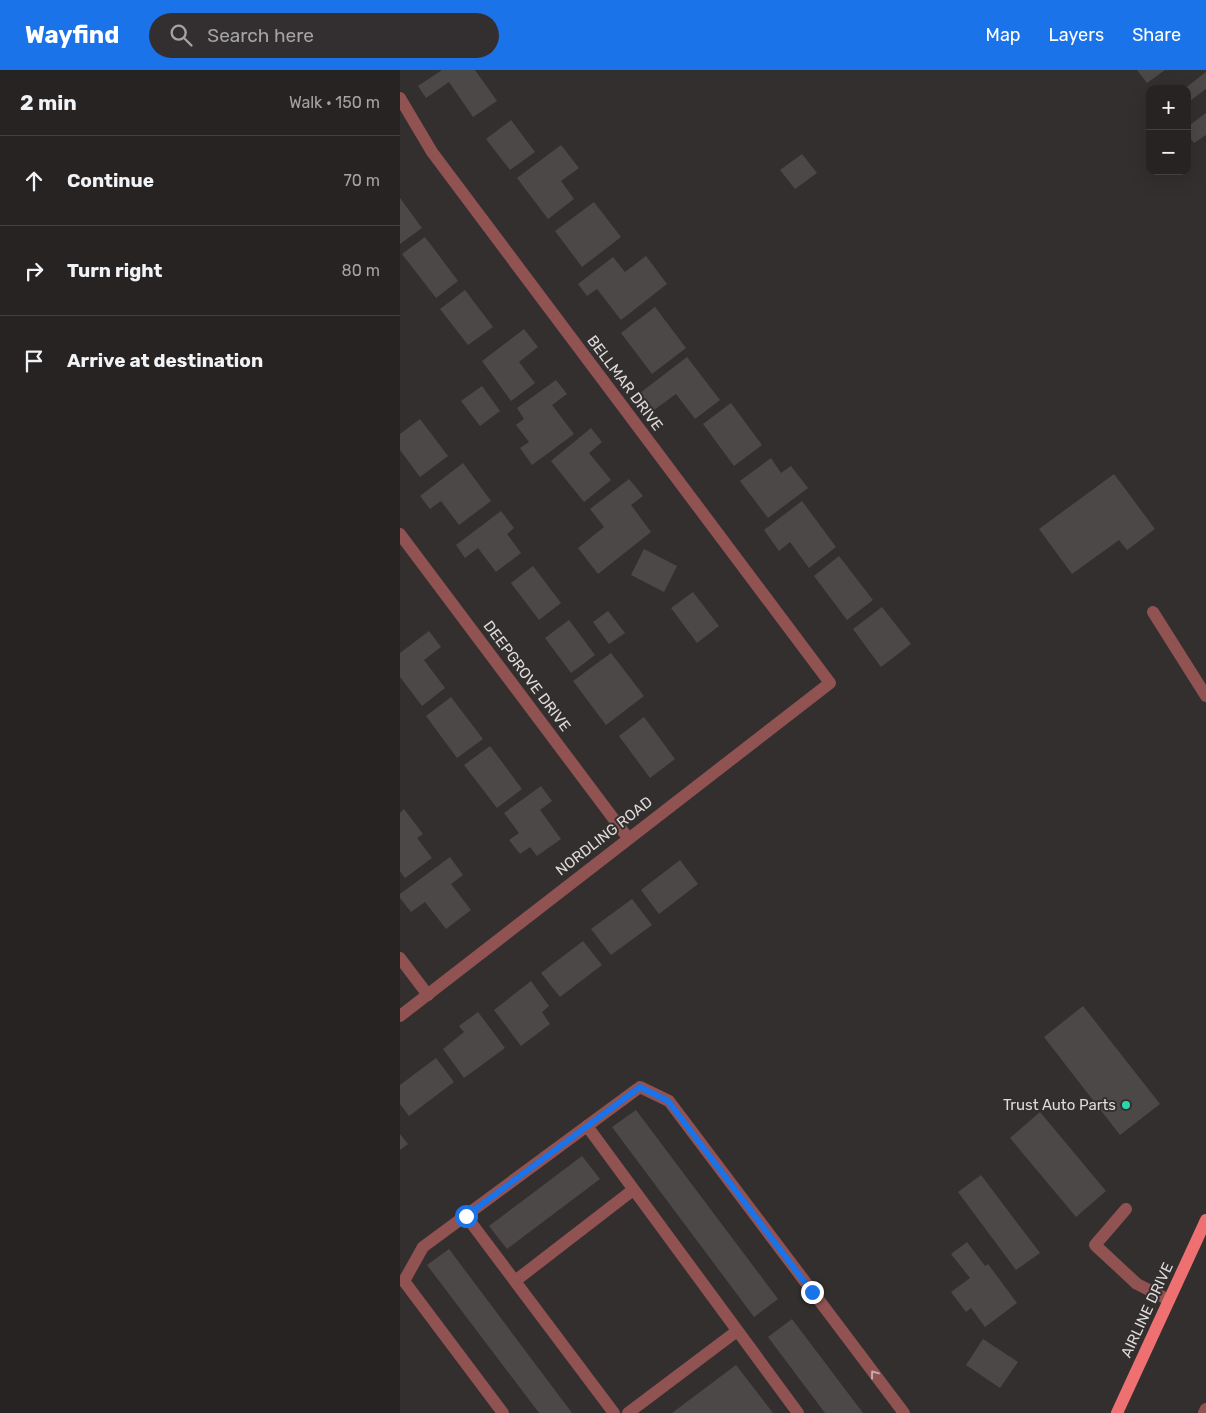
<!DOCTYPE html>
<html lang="en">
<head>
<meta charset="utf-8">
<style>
  :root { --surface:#272323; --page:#332f30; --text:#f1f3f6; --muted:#a4a4a6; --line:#434041; --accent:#1a73e8 }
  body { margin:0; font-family:Rubik,sans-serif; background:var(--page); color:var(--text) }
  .controls { position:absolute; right:15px; top:15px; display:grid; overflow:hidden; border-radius:10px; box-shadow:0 5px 20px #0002 }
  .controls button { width:45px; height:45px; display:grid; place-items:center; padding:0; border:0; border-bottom:1px solid var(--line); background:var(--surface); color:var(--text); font:25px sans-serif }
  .stop { position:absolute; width:15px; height:15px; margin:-11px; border:4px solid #1a73e8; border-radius:50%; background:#fff }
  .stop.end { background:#1a73e8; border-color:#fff; box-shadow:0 1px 5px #0008 }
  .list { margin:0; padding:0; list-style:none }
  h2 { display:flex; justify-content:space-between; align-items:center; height:65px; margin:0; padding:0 20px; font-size:21px }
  h2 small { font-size:16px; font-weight:400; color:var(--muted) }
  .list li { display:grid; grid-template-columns:32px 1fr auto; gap:15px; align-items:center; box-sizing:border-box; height:90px; padding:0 20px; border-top:1px solid var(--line) }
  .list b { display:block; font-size:19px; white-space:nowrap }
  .list em { font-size:16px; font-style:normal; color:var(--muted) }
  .icon { flex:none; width:28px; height:28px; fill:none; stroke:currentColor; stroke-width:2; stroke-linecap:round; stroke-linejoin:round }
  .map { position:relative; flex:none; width:806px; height:1343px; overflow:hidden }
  header { display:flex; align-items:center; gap:30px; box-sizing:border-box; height:70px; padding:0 25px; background:var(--accent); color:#fff }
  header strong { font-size:24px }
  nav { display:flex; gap:28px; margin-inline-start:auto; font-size:18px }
  .search { width:350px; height:45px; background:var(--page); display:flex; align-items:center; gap:12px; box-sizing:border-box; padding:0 18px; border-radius:28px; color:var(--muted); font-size:19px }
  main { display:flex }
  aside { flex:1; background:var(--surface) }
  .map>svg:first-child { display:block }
  .building { fill:#4d4848 }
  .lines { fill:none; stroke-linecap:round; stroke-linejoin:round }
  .minor { stroke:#905352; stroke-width:12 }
  .major { stroke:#ee7071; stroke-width:12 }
  .oneway { stroke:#c2abaa }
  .route { stroke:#1a73e8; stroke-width:6 }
  .poi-dot { fill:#2bd5ac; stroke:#342f2f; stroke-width:2 }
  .labels { text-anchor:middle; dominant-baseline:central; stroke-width:4; stroke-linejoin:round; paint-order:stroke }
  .street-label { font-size:15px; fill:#dddada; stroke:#342f2f }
  .poi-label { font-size:15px; fill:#dddada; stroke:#342f2f; text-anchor:end }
</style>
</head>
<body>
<header>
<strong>Wayfind</strong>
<div class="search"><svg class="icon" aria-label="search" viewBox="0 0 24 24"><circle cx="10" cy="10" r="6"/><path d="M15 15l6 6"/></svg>Search here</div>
<nav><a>Map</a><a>Layers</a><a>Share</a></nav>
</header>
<main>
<aside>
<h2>2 min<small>Walk · 150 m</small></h2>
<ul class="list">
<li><svg class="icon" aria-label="ahead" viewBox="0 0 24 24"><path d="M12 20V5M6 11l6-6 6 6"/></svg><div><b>Continue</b></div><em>70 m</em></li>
<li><svg class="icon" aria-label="right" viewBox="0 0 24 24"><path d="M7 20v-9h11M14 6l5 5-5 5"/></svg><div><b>Turn right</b></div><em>80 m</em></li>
<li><svg class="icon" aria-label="arrive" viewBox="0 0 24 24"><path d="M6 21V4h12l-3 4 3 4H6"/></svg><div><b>Arrive at destination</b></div></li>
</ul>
</aside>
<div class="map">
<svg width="806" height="1343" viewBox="0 0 806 1343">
  <rect width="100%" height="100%" fill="#342f2f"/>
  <!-- building -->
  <g class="building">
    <polygon points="42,0 75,0 97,31 73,47 49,12 26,28 18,16"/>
    <polygon points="737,0 765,0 747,13"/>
    <polygon points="806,2 806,19 787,33 787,19 784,19"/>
    <polygon points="806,43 806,65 794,73 787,64 787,57"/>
    <polygon points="111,50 135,82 110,100 86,69"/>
    <polygon points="161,75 179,98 161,111 174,129 148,149 117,108"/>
    <polygon points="402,84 417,103 395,119 380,100"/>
    <polygon points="0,128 22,158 0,174"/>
    <polygon points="194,132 221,167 182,197 155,161"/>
    <polygon points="25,167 58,211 36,228 2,184"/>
    <polygon points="246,186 267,214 221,250 197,219 187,226 178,214 213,187 225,202"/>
    <polygon points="65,220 93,257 68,275 40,239"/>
    <polygon points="255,237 286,278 252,304 221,263"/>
    <polygon points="124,259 138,277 119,292 135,313 111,331 82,291"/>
    <polygon points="287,287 320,330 295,349 276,324 254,340 240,323"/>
    <polygon points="156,310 167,324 152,335 174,364 132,395 120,378 129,372 116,355 124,349 117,338"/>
    <polygon points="82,316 100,341 80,356 61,331"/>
    <polygon points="331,333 362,375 334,396 303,354"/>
    <polygon points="20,349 48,386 20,407 0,380 0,364"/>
    <polygon points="191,358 202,372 189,383 211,410 184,432 151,391"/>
    <polygon points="371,388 381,403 391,396 408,418 368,448 340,411"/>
    <polygon points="63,393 91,431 59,455 41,431 30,439 20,426"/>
    <polygon points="714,404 755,459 727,480 719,470 672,504 639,459"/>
    <polygon points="229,409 243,426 231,435 251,462 198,504 178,478 204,457 190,439"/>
    <polygon points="402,431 436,477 409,498 390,472 379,481 364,460"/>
    <polygon points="101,441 114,458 107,464 121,483 96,502 78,478 65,488 56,475"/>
    <polygon points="244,479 277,496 264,522 231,505"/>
    <polygon points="439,486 473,530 447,550 414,506"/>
    <polygon points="133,496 161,533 139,550 111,513"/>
    <polygon points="293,522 319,556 297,573 271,538"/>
    <polygon points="482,537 511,574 481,597 453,559"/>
    <polygon points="208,541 225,563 209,574 193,552"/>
    <polygon points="169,550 195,585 171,603 145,568"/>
    <polygon points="29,561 41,577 24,590 45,618 22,636 0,607 0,583"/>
    <polygon points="211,583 244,626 206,655 173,611"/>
    <polygon points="51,627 83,669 57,688 26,646"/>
    <polygon points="244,647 275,689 250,708 219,666"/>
    <polygon points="90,676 122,719 97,738 64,695"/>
    <polygon points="141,716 152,731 140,740 161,769 137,786 130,777 120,784 109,770 119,763 104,743"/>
    <polygon points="4,739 23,764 17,768 32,788 5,808 0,801 0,743"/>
    <polygon points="50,787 63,805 51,814 71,840 46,859 25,832 11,842 0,828 0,824"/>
    <polygon points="280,790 298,814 259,844 241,820"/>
    <polygon points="232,829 252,855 211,885 191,859"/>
    <polygon points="183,871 202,895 160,927 141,903"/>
    <polygon points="131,911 149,936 142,942 150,954 121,976 94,940"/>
    <polygon points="683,936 760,1034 720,1065 644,967"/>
    <polygon points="78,942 105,978 64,1008 43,979 64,962 59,956"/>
    <polygon points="36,988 54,1012 9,1046 0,1034 0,1015"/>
    <polygon points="236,1040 378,1229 354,1247 212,1057"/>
    <polygon points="640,1042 706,1121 676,1147 610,1068"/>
    <polygon points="0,1064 8,1074 0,1080"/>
    <polygon points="182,1086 200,1109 107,1179 89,1156"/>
    <polygon points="581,1105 640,1183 616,1200 558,1122"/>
    <polygon points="567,1172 585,1196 588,1194 617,1233 585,1257 571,1238 566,1242 551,1222 570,1208 551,1184"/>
    <polygon points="49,1179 172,1343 139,1343 27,1195"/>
    <polygon points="392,1249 463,1343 425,1343 368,1267"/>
    <polygon points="583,1269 618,1292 600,1318 566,1295"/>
    <polygon points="336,1295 373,1343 272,1343"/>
  </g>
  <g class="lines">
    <!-- minor -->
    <g class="minor">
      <polyline points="0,28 32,82 430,613 0,946"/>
      <polyline points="0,464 228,768"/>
      <polyline points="753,542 806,626"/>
      <polyline points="0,888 28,925"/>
      <polyline points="187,1056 398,1343"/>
      <polyline points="726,1139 695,1175 737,1214 769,1230"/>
      <polyline points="66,1146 214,1343"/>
      <polyline points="115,1211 233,1120"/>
      <polyline points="103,1343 4,1211 23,1177 240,1017 269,1031 504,1343"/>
      <polyline points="228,1343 337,1261"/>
      <polyline points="804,1343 806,1339"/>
    </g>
    <!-- major -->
    <polyline class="major" points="717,1343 806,1150"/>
  </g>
  <!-- one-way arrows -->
  <defs><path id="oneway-chevron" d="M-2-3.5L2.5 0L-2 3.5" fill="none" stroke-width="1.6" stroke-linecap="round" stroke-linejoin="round" transform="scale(1.25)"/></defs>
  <use class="oneway" href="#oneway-chevron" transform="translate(474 1304) rotate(-127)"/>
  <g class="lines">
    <!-- route -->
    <polyline class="route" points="66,1146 240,1017 268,1031 412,1222"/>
  </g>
  <!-- markers -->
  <circle class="poi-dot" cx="726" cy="1035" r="5"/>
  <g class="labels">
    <!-- street labels -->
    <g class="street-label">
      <text transform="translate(225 313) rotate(53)">BELLMAR DRIVE</text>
      <text transform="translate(127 606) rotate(53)">DEEPGROVE DRIVE</text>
      <text transform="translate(204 766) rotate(-38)">NORDLING ROAD</text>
      <text transform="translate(747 1240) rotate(-65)">AIRLINE DRIVE</text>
    </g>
    <!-- poi labels -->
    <g class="poi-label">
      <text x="716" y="1035">Trust Auto Parts</text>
    </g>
  </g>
</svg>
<div class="controls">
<button>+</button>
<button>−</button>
</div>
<div class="stop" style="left:66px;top:1146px"></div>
<div class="stop end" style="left:412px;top:1222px"></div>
</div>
</main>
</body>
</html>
